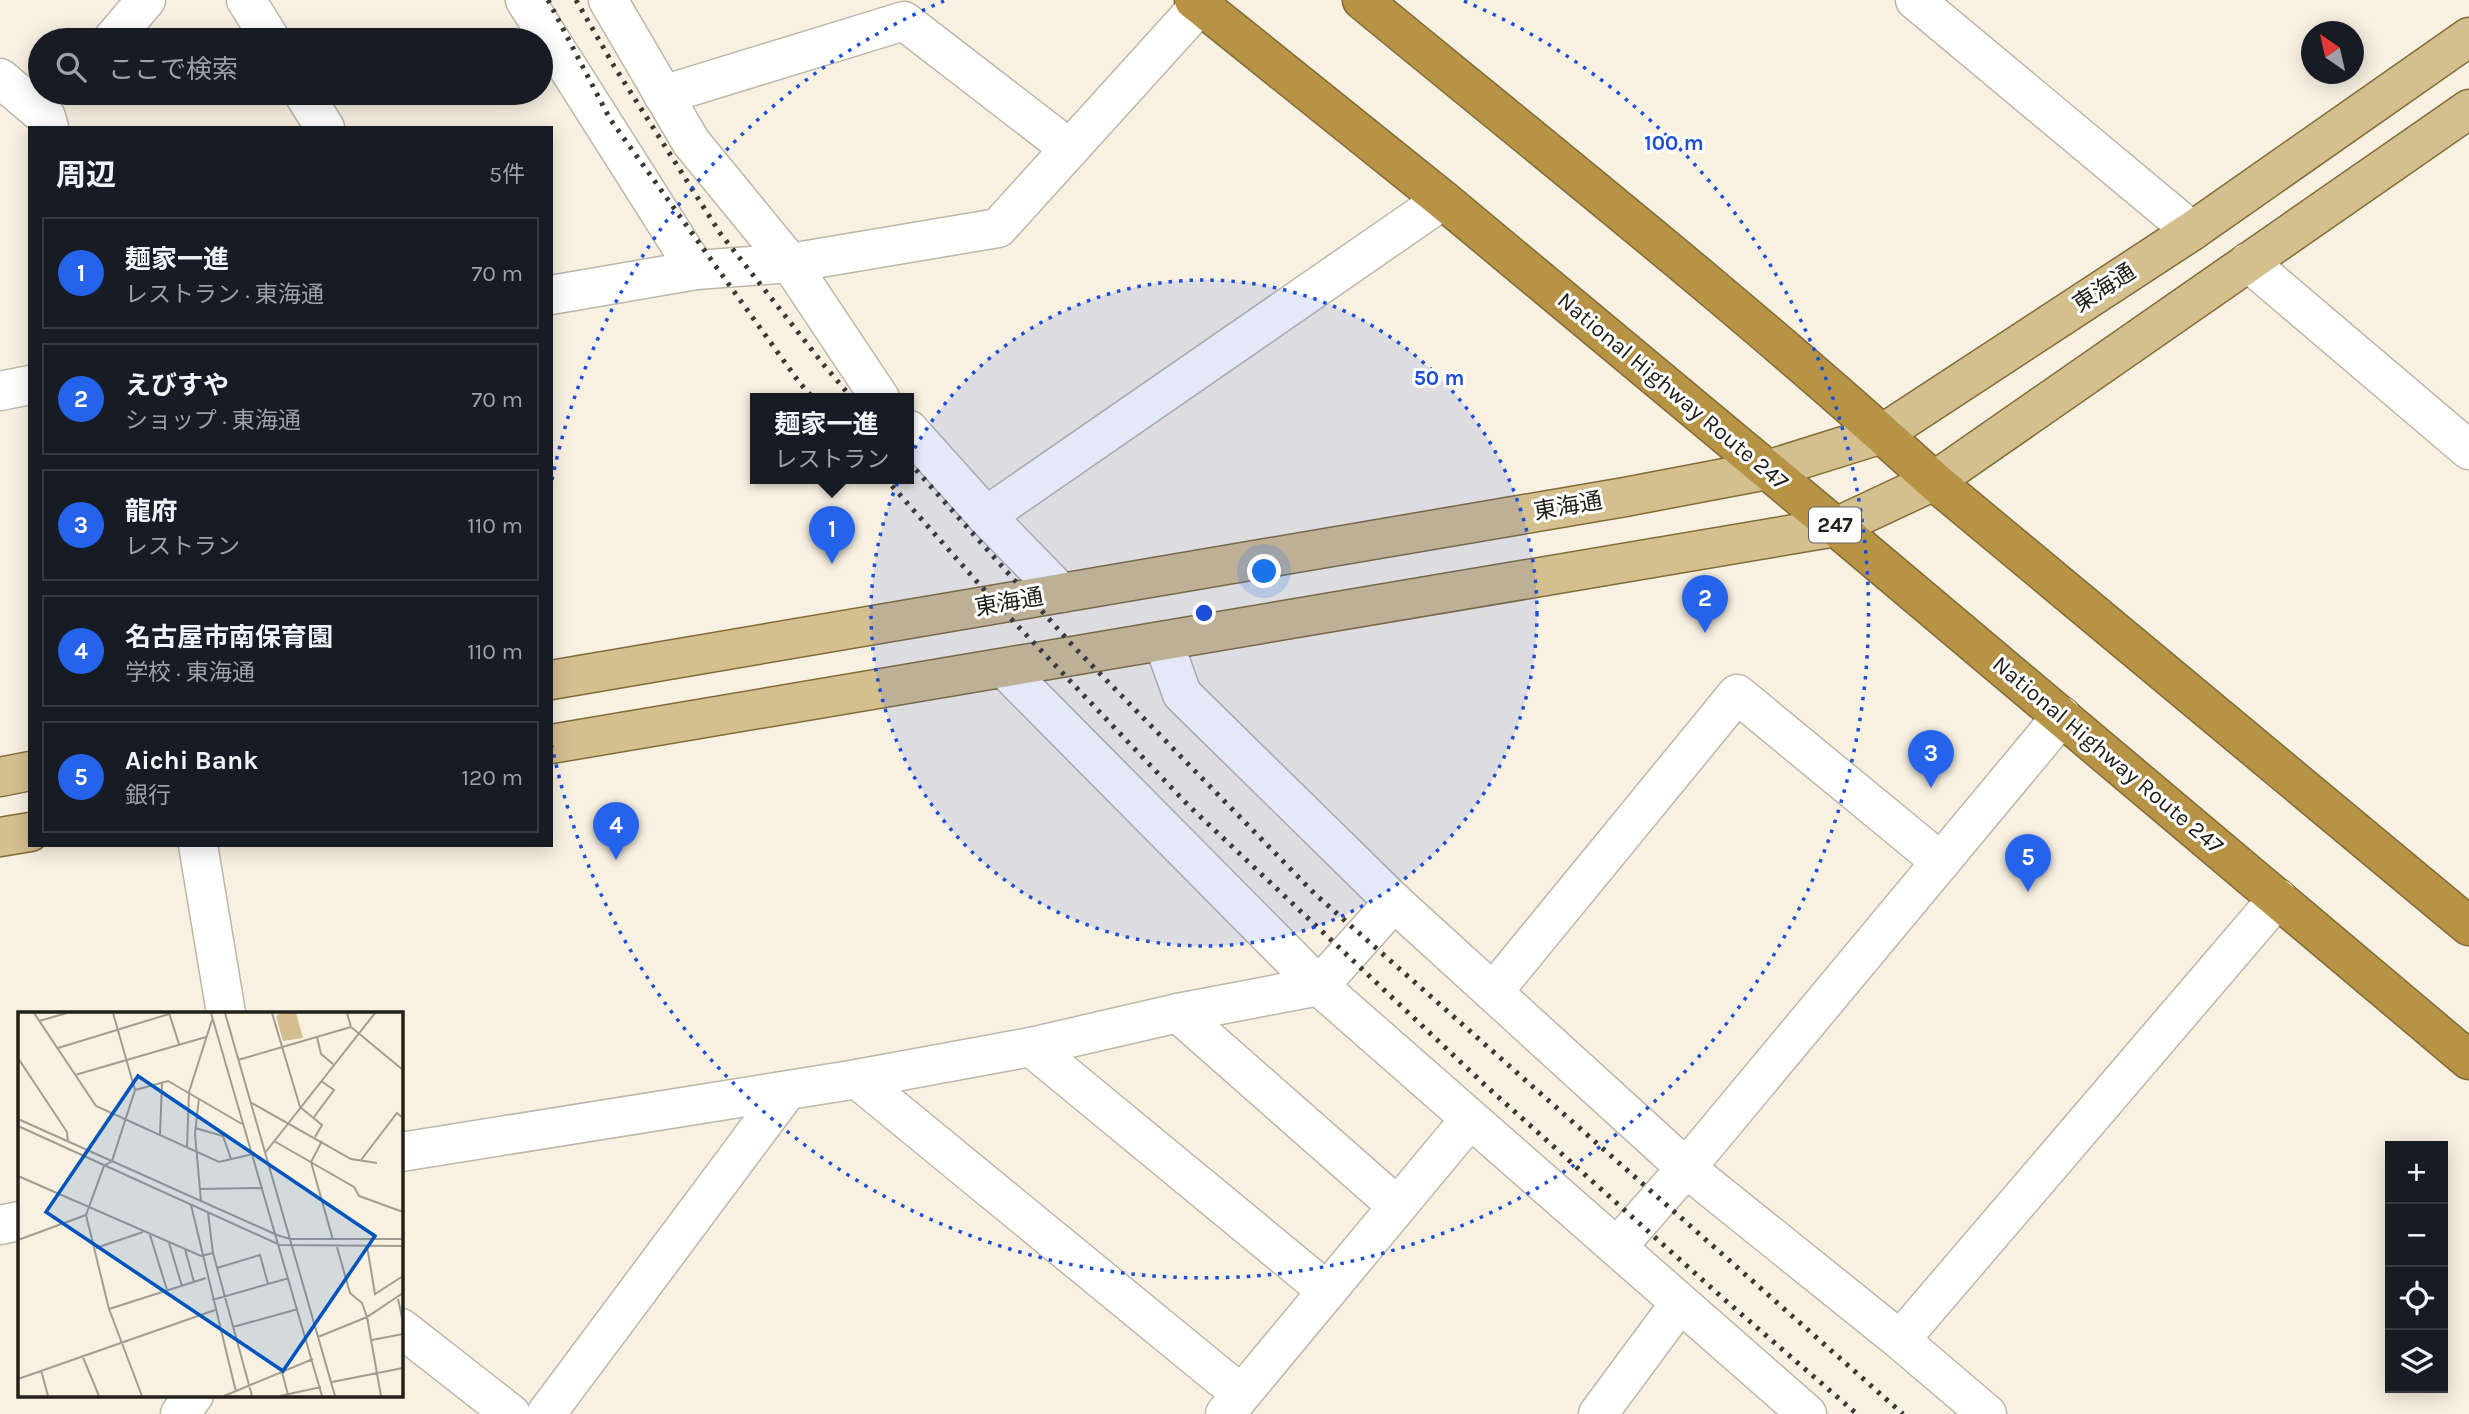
<!DOCTYPE html>
<html lang="ja">
<head>
<meta charset="utf-8">
<style>
  :root { --surface:#171b24; --page:#242831; --text:#f1f3f6; --muted:#9ea1a6; --line:#363941; --accent:#2563eb }
  body { margin:0; font-family:Karla,"Noto Sans JP",sans-serif; background:var(--page); color:var(--text) }
  .controls { position:absolute; right:21px; bottom:21px; display:grid; overflow:hidden; border-radius:0px; box-shadow:0 4px 18px #0003 }
  .controls button { width:63px; height:63px; display:grid; place-items:center; padding:0; border:0; border-bottom:2px solid var(--line); background:var(--surface); color:var(--text); font:35px sans-serif }
  .compass { position:absolute; left:2301px; top:21px; width:63px; height:63px; border-radius:50%; background:var(--surface); box-shadow:0 4px 18px #0003; rotate:326deg }
  .you { position:absolute; left:1265px; top:572px; width:24px; height:24px; margin:-18px; border:5px solid #fff; border-radius:50%; background:#1a73e8; box-shadow:0 0 0 10px #1a73e833 }
  .badge { display:grid; place-items:center; width:46px; height:46px; border-radius:50%; background:var(--accent); color:#fff; font-size:23px; font-weight:700 }
  .pin { position:absolute; translate:-50% -58px; filter:drop-shadow(0 2px 4px #0008) }
  .pin::after { content:''; position:absolute; top:37px; width:24px; height:21px; background:inherit; clip-path:polygon(0 0,100% 0,50% 100%) }
  .popup { position:absolute; left:750px; top:393px; width:164px; height:91px; box-sizing:border-box; display:grid; place-content:center; border-radius:0px; background:var(--surface); filter:drop-shadow(0 2px 5px #0005); font-size:23px; white-space:nowrap; color:var(--muted) }
  .popup b { font-size:26px; color:var(--text) }
  .popup::after { content:''; position:absolute; left:50%; top:100%; margin-left:-14px; border:14px solid transparent; border-top-color:var(--surface) }
  .list { margin:0; padding:0; list-style:none }
  h2 { display:flex; justify-content:space-between; align-items:center; height:91px; margin:0; padding:0 28px; font-size:30px }
  h2 small { font-size:23px; font-weight:400; color:var(--muted) }
  .list li { display:grid; grid-template-columns:46px 1fr auto; gap:21px; align-items:center; box-sizing:border-box; height:112px; margin:0 14px 14px; padding:0 14px; border:2px solid var(--line); border-radius:0px }
  .list b { display:block; font-size:26px; white-space:nowrap }
  .list p { margin:0; font-size:23px; white-space:nowrap; color:var(--muted) }
  .list em { font-size:23px; font-style:normal; color:var(--muted) }
  .icon { flex:none; width:38px; height:38px; fill:none; stroke:currentColor; stroke-width:2; stroke-linecap:round; stroke-linejoin:round }
  .map { position:relative; flex:none; width:2469px; height:1414px; overflow:hidden }
  .search { position:absolute; background:var(--surface); box-shadow:0 4px 18px #0003; left:28px; top:28px; width:525px; height:77px; display:flex; align-items:center; gap:18px; box-sizing:border-box; padding:0 24px; border-radius:38px; color:var(--muted); font-size:26px }
  .panel { position:absolute; background:var(--surface); box-shadow:0 4px 18px #0003; left:28px; top:126px; width:525px; height:721px; border-radius:0px }
  .map>svg:first-child { display:block }
  .lines { fill:none; stroke-linecap:round; stroke-linejoin:round }
  .street-casing { stroke:#bdb7a9; stroke-width:41 }
  .secondary-casing { stroke:#bdb7a9; stroke-width:41 }
  .primary-casing { stroke:#836b36; stroke-width:41 }
  .highway-casing { stroke:#836b36; stroke-width:41 }
  .street { stroke:#fff; stroke-width:38 }
  .secondary { stroke:#fff; stroke-width:38 }
  .primary { stroke:#d4bf8f; stroke-width:38 }
  .highway { stroke:#b79445; stroke-width:38 }
  .rail { stroke:#3a3831; stroke-width:5; stroke-dasharray:3.5 7; stroke-linecap:butt }
  .ring { fill:none; stroke:#1d4ed8; stroke-width:3.5; stroke-dasharray:3.5 7 }
  .labels { text-anchor:middle; dominant-baseline:central; stroke-width:6; stroke-linejoin:round; paint-order:stroke }
  .shield { fill:#fff; stroke:#64635f; stroke-width:2 }
  .shield-label { font-size:21px; font-weight:bold; fill:#22201b }
  .street-label { font-size:23px; fill:#22201b; stroke:#fff }
  .inset-road { fill:none; stroke:#a29d92; stroke-width:2 }
  .view { fill:#0054bd; fill-opacity:0.15; stroke:#0054bd; stroke-width:3.5 }
  .inset-edge { fill:none; stroke:#22201b; stroke-width:3.5 }
  .centre { fill:#1d4ed8; stroke:#fff; stroke-width:3.5 }
  .ring-label { font-size:21px; text-anchor:middle; font-weight:bold; fill:#1d4ed8; stroke:#fff; stroke-width:6; stroke-linejoin:round; paint-order:stroke }
</style>
</head>
<body>
<div class="map">
<svg width="2469" height="1414" viewBox="0 0 2469 1414">
  <rect width="100%" height="100%" fill="#f8f1e2"/>
  <g class="lines">
    <defs>
      <g id="street">
        <polyline points="246,0 271,40"/>
        <polyline points="525,0 696,270"/>
        <polyline points="608,0 691,142 790,263 880,398"/>
        <polyline points="1915,0 2192,231"/>
        <polyline points="112,40 146,0"/>
        <polyline points="0,78 46,117 49,128"/>
        <polyline points="303,93 325,128"/>
        <polyline points="663,95 904,21 1070,149"/>
        <polyline points="2248,262 2469,450"/>
        <polyline points="551,295 696,270 790,263 998,228 1200,5"/>
        <polyline points="0,391 30,385"/>
        <polyline points="909,430 986,516 1061,593"/>
        <polyline points="986,516 1443,200"/>
        <polyline points="1163,641 1182,694 1394,902 1686,1168 1900,1340 1987,1414"/>
        <polyline points="1004,668 1319,986 1807,1414"/>
        <polyline points="198,845 226,1013"/>
        <polyline points="1493,992 1737,694 1941,862"/>
        <polyline points="1178,1013 1397,1206"/>
        <polyline points="1031,1047 1327,1291"/>
        <polyline points="857,1079 1241,1394"/>
        <polyline points="401,1152 857,1079 1031,1047 1178,1013 1319,986 1394,902"/>
        <polyline points="0,1225 19,1221"/>
        <polyline points="1617,1247 1686,1168 2062,716"/>
        <polyline points="401,1328 511,1414"/>
        <polyline points="1900,1340 2278,898"/>
        <polyline points="180,1414 194,1395"/>
        <polyline points="546,1414 787,1091"/>
        <polyline points="1225,1414 1470,1119"/>
      </g>
      <polyline id="secondary" points="1598,1414 1680,1303"/>
      <g id="primary">
        <polyline points="551,680 1625,497 1767,470 1882,434 2192,231 2469,37"/>
        <polyline points="551,744 1836,527 1934,481 2469,109"/>
        <polyline points="0,777 30,771"/>
        <polyline points="0,837 30,832"/>
      </g>
      <g id="highway">
        <polyline points="1194,0 1443,200 1836,527 2469,1060"/>
        <path d="M1362,0c192,158 388,313 572,481l535,445"/>
      </g>
    </defs>
    <!-- street casing -->
    <use href="#street" class="street-casing"/>
    <!-- secondary casing -->
    <use href="#secondary" class="secondary-casing"/>
    <!-- primary casing -->
    <use href="#primary" class="primary-casing"/>
    <!-- highway casing -->
    <use href="#highway" class="highway-casing"/>
    <!-- street -->
    <use href="#street" class="street"/>
    <!-- secondary -->
    <use href="#secondary" class="secondary"/>
    <!-- primary -->
    <use href="#primary" class="primary"/>
    <!-- highway -->
    <use href="#highway" class="highway"/>
    <!-- rail -->
    <g class="rail">
      <polyline points="548,0 610,119 799,382 813,398"/>
      <polyline points="576,0 614,66 720,233 823,364 852,398"/>
      <polyline points="909,462 1074,647 1316,895 1903,1414"/>
      <polyline points="885,478 995,602 1188,805 1486,1086 1725,1300 1857,1414"/>
    </g>
  </g>
  <!-- distance rings -->
  <circle cx="1204" cy="613" r="333" fill="#1d4ed8" fill-opacity=".12"/>
  <g class="ring">
    <circle cx="1204" cy="613" r="333"/>
    <path d="M552 480A665 665 0 0 1 944 1M1464 1A665 665 0 1 1 552 746"/>
  </g>
  <g class="labels">
    <!-- shield labels -->
    <rect class="shield" x="1809" y="507.5" width="52" height="35" rx="5"/>
    <g class="shield-label">
      <text x="1835" y="525">247</text>
    </g>
    <!-- street labels -->
    <g class="street-label">
      <text transform="translate(2104 288) rotate(-33)">東海通</text>
      <text transform="translate(1673 391) rotate(40)">National Highway Route 247</text>
      <text transform="translate(1568 506) rotate(-10)">東海通</text>
      <text transform="translate(1009 602) rotate(-10)">東海通</text>
      <text transform="translate(2108 755) rotate(40)">National Highway Route 247</text>
    </g>
  </g>
  <!-- overview -->
  <g transform="translate(18 1012)">
    <rect width="385" height="385" fill="#f8f1e2"/>
    <path d="M263,1h15l7,25 -20,3 -7,-25z" fill="#d4be90"/>
    <path class="inset-road" d="M16,1l62,93 123,56 34,-8M95,1l22,77 -23,71 -8,5 -18,49 23,94 33,87M151,1l10,31M193,1l111,383M207,1l110,383M254,1l28,94 22,18 -7,12M329,1l4,14 52,43M21,9l28,-8M299,25l4,17 12,10M40,36l111,-34M0,46l49,74 1,10M220,48l113,-33M57,63l131,-38M117,78l33,-9 74,43M181,86l-4,36 6,67M232,90l101,57 26,4M296,105l20,-27 -13,-9M0,107l259,116 13,4h113M0,114l262,119 123,1M177,116l28,8 8,23M142,122l2,-51M256,129l80,46 5,9 44,16M304,129l-11,21 22,78M169,135l2,-55 23,-72M247,141l110,-140M343,148l36,-47 6,5M0,164l183,80 12,-3M181,177l64,-1M173,193l45,187M190,201l5,40 39,143M132,223l17,55M0,228l68,-25M151,231l13,43M349,234l8,48 28,-18M319,235l13,46 12,10 5,14 14,79M78,236l47,-16M167,237l9,33M199,256l43,-13 8,29M380,287l5,23M194,288l77,-22M91,297l97,-31M215,315l65,-18M300,325l49,-20 36,-24M354,328l31,-6M64,343l17,41M23,358l7,26M264,360l6,23M0,367l197,-69M314,370l71,-14M206,384l89,-37M262,384l41,-9"/>
    <path class="view" d="M120,64l237,160 -92,135 -237,-159z"/>
    <rect width="385" height="385" class="inset-edge"/>
  </g>
  <circle cx="1204" cy="613" r="10" class="centre"/>
  <g class="ring-label">
    <text x="1674" y="150">100 m</text>
    <text x="1439" y="385">50 m</text>
  </g>
</svg>
<div class="controls">
<button>+</button>
<button>−</button>
<button><svg class="icon" aria-label="locate" viewBox="0 0 24 24"><circle cx="12" cy="12" r="6"/><path d="M12 2v4M12 18v4M2 12h4M18 12h4"/></svg></button>
<button><svg class="icon" aria-label="layers" viewBox="0 0 24 24"><path d="M12 4l9 5-9 5-9-5zM3 14l9 5 9-5"/></svg></button>
</div>
<svg class="compass" viewBox="-18 -18 36 36"><path d="M0-13l5 13h-10z" fill="#e53935"/><path d="M0 13l5-13h-10z" fill="#9ea1a6"/></svg>
<div class="you"></div>
<div class="pin badge" style="left:832px;top:564px">1</div>
<div class="popup"><b>麺家一進</b>レストラン</div>
<div class="pin badge" style="left:1705px;top:633px">2</div>
<div class="pin badge" style="left:1931px;top:788px">3</div>
<div class="pin badge" style="left:616px;top:860px">4</div>
<div class="pin badge" style="left:2028px;top:892px">5</div>
<div class="search"><svg class="icon" aria-label="search" viewBox="0 0 24 24"><circle cx="10" cy="10" r="6"/><path d="M15 15l6 6"/></svg>ここで検索</div>
<section class="panel">
<h2>周辺<small>5件</small></h2>
<ul class="list">
<li><span class="badge">1</span><div><b>麺家一進</b><p>レストラン · 東海通</p></div><em>70 m</em></li>
<li><span class="badge">2</span><div><b>えびすや</b><p>ショップ · 東海通</p></div><em>70 m</em></li>
<li><span class="badge">3</span><div><b>龍府</b><p>レストラン</p></div><em>110 m</em></li>
<li><span class="badge">4</span><div><b>名古屋市南保育園</b><p>学校 · 東海通</p></div><em>110 m</em></li>
<li><span class="badge">5</span><div><b>Aichi Bank</b><p>銀行</p></div><em>120 m</em></li>
</ul>
</section>
</div>
</body>
</html>
